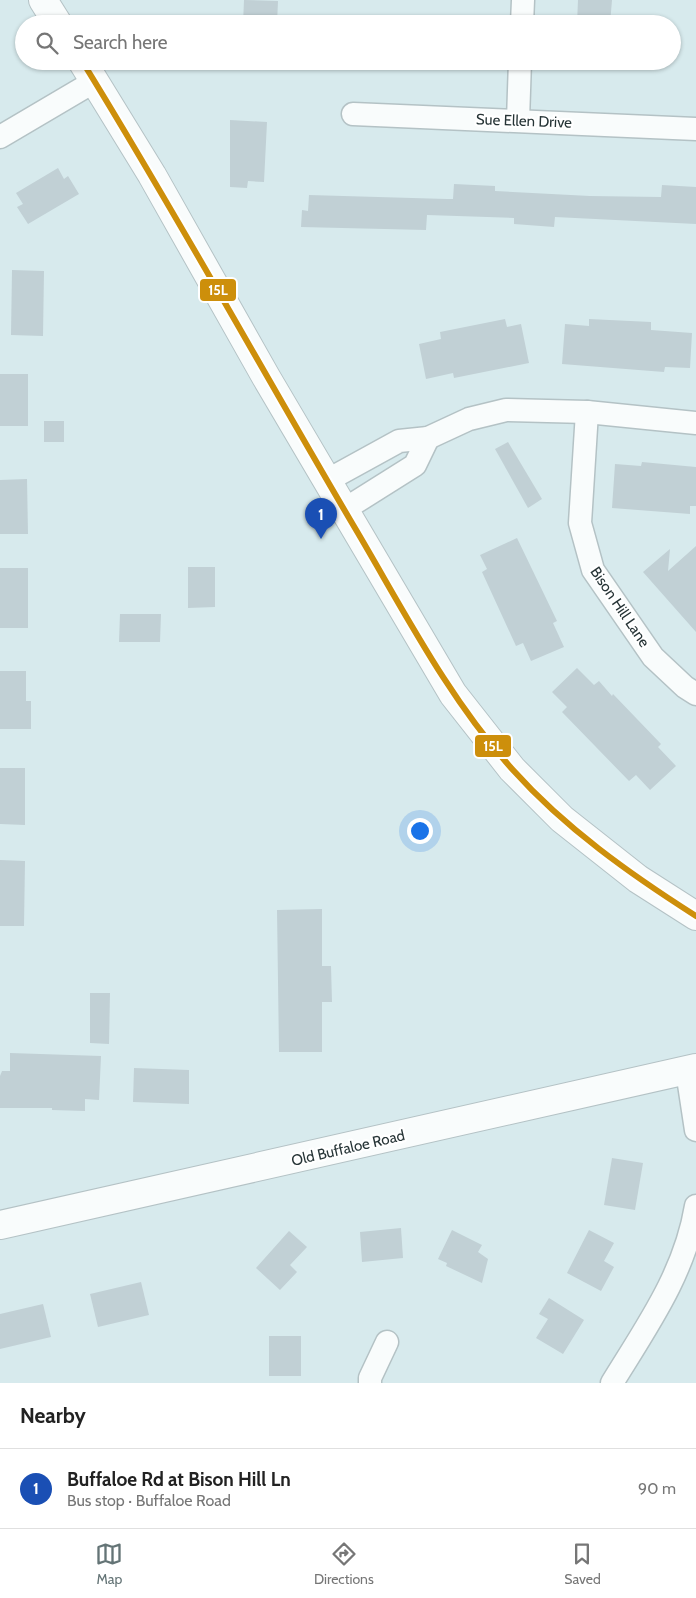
<!DOCTYPE html>
<html lang="en">
<head>
<meta charset="utf-8">
<style>
  :root { --surface:#fff; --page:#f2f2f2; --text:#222; --muted:#767676; --line:#e0e0e0; --accent:#647476 }
  body { margin:0; font-family:Cabin,sans-serif; background:var(--page); color:var(--text) }
  .you { position:absolute; left:419px; top:830px; width:18px; height:18px; margin:-12px; border:4px solid #fff; border-radius:50%; background:#1a73e8; box-shadow:0 0 0 8px #1a73e833 }
  .badge { display:grid; place-items:center; width:32px; height:32px; border-radius:50%; background:var(--accent); color:#fff; font-size:16px; font-weight:700 }
  .pin { position:absolute; translate:-50% -41px; filter:drop-shadow(0 1px 2px #0008) }
  .pin::after { content:''; position:absolute; top:26px; width:18px; height:15px; background:inherit; clip-path:polygon(0 0,100% 0,50% 100%) }
  .list { margin:0; padding:0; list-style:none }
  h2 { display:flex; justify-content:space-between; align-items:center; height:65px; margin:0; padding:0 20px; font-size:21px }
  h2 small { font-size:16px; font-weight:400; color:var(--muted) }
  .list li { display:grid; grid-template-columns:32px 1fr auto; gap:15px; align-items:center; box-sizing:border-box; height:80px; padding:0 20px; border-top:1px solid var(--line) }
  .list b { display:block; font-size:19px; white-space:nowrap }
  .list p { margin:0; font-size:16px; white-space:nowrap; color:var(--muted) }
  .list em { font-size:16px; font-style:normal; color:var(--muted) }
  .icon { flex:none; width:28px; height:28px; fill:none; stroke:currentColor; stroke-width:2; stroke-linecap:round; stroke-linejoin:round }
  .map { position:relative; flex:none; width:696px; height:1383px; overflow:hidden }
  .search { position:absolute; background:var(--surface); box-shadow:0 1px 4px #0004; left:15px; right:15px; top:15px; height:55px; display:flex; align-items:center; gap:12px; box-sizing:border-box; padding:0 18px; border-radius:28px; color:var(--muted); font-size:19px }
  .sheet { height:145px; background:var(--surface) }
  nav { display:flex; justify-content:space-around; align-items:center; box-sizing:border-box; height:70px; border-top:1px solid var(--line); background:var(--surface); font-size:14px; color:var(--muted) }
  nav a { display:grid; justify-items:center; gap:2px }
  nav .on { color:var(--accent) }
  .map>svg:first-child { display:block }
  .building { fill:#c1d0d5 }
  .lines { fill:none; stroke-linecap:round; stroke-linejoin:round }
  .minor-casing { stroke:#b4c2c5; stroke-width:25 }
  .tertiary-casing { stroke:#b4c2c5; stroke-width:30 }
  .primary-casing { stroke:#b4c2c5; stroke-width:30 }
  .minor { stroke:#f9fcfc; stroke-width:22 }
  .tertiary { stroke:#f9fcfc; stroke-width:28 }
  .primary { stroke:#f9fcfc; stroke-width:28 }
  .bus-1-casing { stroke:#fff; stroke-width:10 }
  .bus-1 { stroke:#cd8f0b; stroke-width:6 }
  .labels { text-anchor:middle; dominant-baseline:central; stroke-width:4.5; stroke-linejoin:round; paint-order:stroke }
  .street-label { font-size:15px; fill:#263436; stroke:#fff }
  .line-badge { stroke:#fff; stroke-width:2 }
  .badge-label { font-size:14px; text-anchor:middle; font-weight:bold; fill:#fff }
</style>
</head>
<body>
<div class="map">
<svg width="696" height="1383" viewBox="0 0 696 1383">
  <rect width="100%" height="100%" fill="#d7eaed"/>
  <!-- building -->
  <g class="building">
    <polygon points="244,0 278,1 277,24 243,24"/>
    <polygon points="578,0 612,0 610,24 577,24"/>
    <polygon points="230,120 267,122 264,182 248,181 247,188 230,187"/>
    <polygon points="58,168 64,179 68,176 79,194 28,224 17,207 23,204 16,193"/>
    <polygon points="454,184 495,186 495,191 590,196 661,197 662,185 696,187 696,224 555,217 554,227 514,224 514,218 427,215 426,230 301,227 302,210 308,211 309,195 447,199 453,199"/>
    <polygon points="12,270 44,271 43,336 11,335"/>
    <polygon points="505,319 507,327 521,324 529,363 454,378 453,373 426,379 419,344 441,339 440,332"/>
    <polygon points="589,319 651,322 651,330 692,333 690,368 665,367 664,372 562,364 565,324 589,326"/>
    <rect x="0" y="374" width="28" height="52"/>
    <rect x="44" y="421" width="20" height="21"/>
    <polygon points="508,442 542,499 528,508 495,449"/>
    <polygon points="642,462 696,467 696,506 690,506 690,514 612,508 615,464 641,466"/>
    <polygon points="27,479 28,534 0,534 0,480"/>
    <polygon points="517,538 557,621 553,623 564,647 531,661 523,643 516,646 482,572 487,569 480,555"/>
    <polygon points="696,546 696,632 643,572 670,549 668,571"/>
    <polygon points="188,567 215,567 215,607 188,608"/>
    <rect x="0" y="568" width="28" height="60"/>
    <polygon points="120,614 161,614 160,642 119,642"/>
    <polygon points="577,668 594,685 599,681 612,696 613,694 661,744 658,747 676,766 650,790 636,775 629,781 562,712 567,707 552,692"/>
    <polygon points="0,671 26,671 26,701 31,701 31,729 0,729"/>
    <polygon points="0,768 25,768 25,825 0,824"/>
    <polygon points="0,860 25,861 24,926 0,926"/>
    <polygon points="322,909 322,966 331,966 332,1002 322,1002 322,1052 279,1052 277,910"/>
    <polygon points="90,993 110,993 109,1044 90,1043"/>
    <polygon points="10,1053 101,1056 99,1100 85,1099 85,1111 52,1110 52,1108 0,1108 0,1076 2,1071 10,1071"/>
    <polygon points="134,1068 189,1070 189,1104 133,1102"/>
    <polygon points="612,1158 643,1163 635,1210 604,1205"/>
    <polygon points="401,1228 403,1258 362,1262 360,1232"/>
    <polygon points="452,1230 482,1245 478,1252 488,1259 482,1283 446,1266 447,1263 438,1259"/>
    <polygon points="589,1230 614,1243 604,1261 614,1267 601,1291 567,1273"/>
    <polygon points="289,1231 307,1247 290,1265 297,1272 280,1290 256,1268"/>
    <polygon points="141,1282 149,1315 98,1327 90,1294"/>
    <polygon points="549,1298 584,1320 563,1354 536,1338 548,1319 539,1314"/>
    <polygon points="43,1304 51,1337 0,1349 0,1314"/>
    <rect x="269" y="1336" width="32" height="40"/>
  </g>
  <g class="lines">
    <defs>
      <g id="minor">
        <polyline points="522,24 523,0"/>
        <polyline points="353,114 696,129"/>
        <polyline points="518,120 520,61"/>
        <polyline points="0,137 95,81"/>
        <polyline points="587,412 580,523 593,570 653,657 685,687 696,694"/>
        <polyline points="328,480 399,441 428,438 469,419 506,410 587,412 696,423"/>
        <polyline points="345,509 415,465 428,438"/>
        <polyline points="687,1071 696,1130"/>
        <polyline points="370,1383 370,1378 387,1342"/>
        <path d="M612,1383c35,-57 73,-110 84,-177"/>
      </g>
      <polyline id="tertiary" points="0,1225 696,1068"/>
      <g id="primary">
        <polyline points="43,0 58,24"/>
        <polyline points="82,61 152,175 266,377 453,694 512,769 562,819 638,879 696,916"/>
      </g>
    </defs>
    <!-- minor casing -->
    <use href="#minor" class="minor-casing"/>
    <!-- tertiary casing -->
    <use href="#tertiary" class="tertiary-casing"/>
    <!-- primary casing -->
    <use href="#primary" class="primary-casing"/>
    <!-- minor -->
    <use href="#minor" class="minor"/>
    <!-- tertiary -->
    <use href="#tertiary" class="tertiary"/>
    <!-- primary -->
    <use href="#primary" class="primary"/>
    <defs>
      <path id="bus-1" d="M82,61c94,152 180,309 270,462 50,84 95,174 161,247 52,58 117,104 183,146"/>
    </defs>
    <!-- bus-1 casing -->
    <use href="#bus-1" class="bus-1-casing"/>
    <!-- bus-1 -->
    <use href="#bus-1" class="bus-1"/>
  </g>
  <g class="labels">
    <!-- street labels -->
    <g class="street-label">
      <text transform="translate(524 121) rotate(2)">Sue Ellen Drive</text>
      <text transform="translate(620 607) rotate(56)">Bison Hill Lane</text>
      <text transform="translate(348 1148) rotate(-13)">Old Buffaloe Road</text>
    </g>
  </g>
  <g class="line-badge">
    <rect x="199" y="278" width="38" height="24" rx="5" fill="#cd8f0b"/>
    <rect x="474" y="734" width="38" height="24" rx="5" fill="#cd8f0b"/>
  </g>
  <g class="badge-label">
    <text x="218" y="295">15L</text>
    <text x="493" y="751">15L</text>
  </g>
</svg>
<div class="you"></div>
<div class="pin badge" style="left:321px;top:539px;background:#1a4fb4">1</div>
<div class="search"><svg class="icon" aria-label="search" viewBox="0 0 24 24"><circle cx="10" cy="10" r="6"/><path d="M15 15l6 6"/></svg>Search here</div>
</div>
<section class="sheet">
<h2>Nearby<small></small></h2>
<ul class="list">
<li><span class="badge" style="background:#1a4fb4">1</span><div><b>Buffaloe Rd at Bison Hill Ln</b><p>Bus stop · Buffaloe Road</p></div><em>90 m</em></li>
</ul>
</section>
<nav>
<a class="on"><svg class="icon" aria-label="map" viewBox="0 0 24 24"><path d="M3 6l6-2 6 2 6-2v14l-6 2-6-2-6 2zM9 4v14M15 6v14"/></svg>Map</a>
<a><svg class="icon" aria-label="directions" viewBox="0 0 24 24"><path d="M12 3l9 9-9 9-9-9zM9 14v-3h6M13 9l2 2-2 2"/></svg>Directions</a>
<a><svg class="icon" aria-label="saved" viewBox="0 0 24 24"><path d="M7 4h10v16l-5-4-5 4z"/></svg>Saved</a>
</nav>
</body>
</html>
